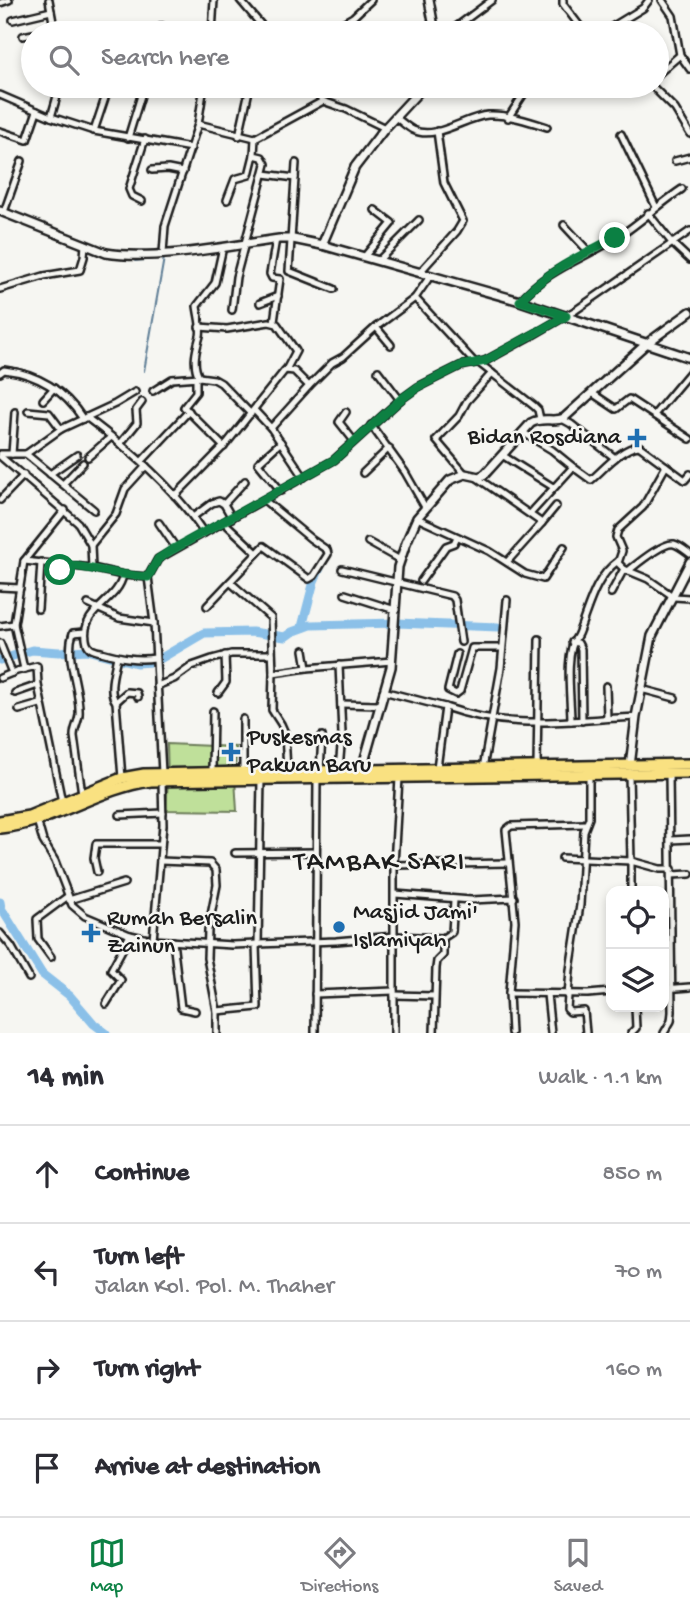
<!DOCTYPE html>
<html lang="en">
<head>
<meta charset="utf-8">
<style>
  :root { --surface:#fff; --page:#f7f7f7; --text:#2b2b33; --muted:#7c7c81; --line:#e1e1e2; --accent:#0b8043 }
  body { margin:0; font-family:"Gochi Hand",sans-serif; background:var(--page); color:var(--text) }
  .controls { position:absolute; right:21px; bottom:21px; display:grid; overflow:hidden; border-radius:14px; box-shadow:0 4px 10px #0003 }
  .controls button { width:63px; height:63px; display:grid; place-items:center; padding:0; border:0; border-bottom:2px solid var(--line); background:var(--surface); color:var(--text); font:35px sans-serif }
  .stop { position:absolute; width:21px; height:21px; margin:-16px; border:5px solid #0b8043; border-radius:50%; background:#fff }
  .stop.end { background:#0b8043; border-color:#fff; box-shadow:0 2px 7px #0008 }
  .list { margin:0; padding:0; list-style:none }
  h2 { display:flex; justify-content:space-between; align-items:center; height:91px; margin:0; padding:0 28px; font-size:30px }
  h2 small { font-size:23px; font-weight:400; color:var(--muted) }
  .list li { display:grid; grid-template-columns:46px 1fr auto; gap:21px; align-items:center; box-sizing:border-box; height:98px; padding:0 28px; border-top:2px solid var(--line) }
  .list b { display:block; font-size:26px; white-space:nowrap }
  .list p { margin:0; font-size:23px; white-space:nowrap; color:var(--muted) }
  .list em { font-size:23px; font-style:normal; color:var(--muted) }
  .icon { flex:none; width:38px; height:38px; fill:none; stroke:currentColor; stroke-width:2; stroke-linecap:round; stroke-linejoin:round }
  .map { position:relative; flex:none; width:690px; height:1033px; overflow:hidden }
  .search { position:absolute; background:var(--surface); box-shadow:0 4px 10px #0003; left:21px; right:21px; top:21px; height:77px; display:flex; align-items:center; gap:18px; box-sizing:border-box; padding:0 24px; border-radius:38px; color:var(--muted); font-size:26px }
  .sheet { height:483px; background:var(--surface) }
  nav { display:flex; justify-content:space-around; align-items:center; box-sizing:border-box; height:98px; border-top:2px solid var(--line); background:var(--surface); font-size:19px; color:var(--muted) }
  nav a { display:grid; justify-items:center; gap:4px }
  nav .on { color:var(--accent) }
  .map>svg:first-child { display:block }
  .green { fill:#bfe09a; stroke:#6e7e5b; stroke-width:2 }
  .lines { fill:none; stroke-linecap:round; stroke-linejoin:round }
  .stream { stroke:#5f7e96; stroke-width:2 }
  .river { stroke:#8bc0e8; stroke-width:9 }
  .street-casing { stroke:#1c1c1c; stroke-width:10 }
  .secondary-casing { stroke:#1c1c1c; stroke-width:12 }
  .highway-casing { stroke:#1c1c1c; stroke-width:14 }
  .street { stroke:#f6f6f2; stroke-width:5 }
  .secondary { stroke:#f6f6f2; stroke-width:7 }
  .highway { stroke:#f9e181; stroke-width:9 }
  .route { stroke:#0b8043; stroke-width:9 }
  .poi-dot { fill:#1f6fb2; stroke:#f6f6f2; stroke-width:2.5 }
  .labels { text-anchor:middle; dominant-baseline:central; stroke-width:5; stroke-linejoin:round; paint-order:stroke }
  .poi-label { font-size:24px; fill:#1c1c1c; stroke:#f6f6f2; text-anchor:start }
  .quarter-label { font-size:28px; letter-spacing:2px; fill:#1c1c1c; stroke:#f6f6f2 }
</style>
</head>
<body>
<div class="map">
<svg width="690" height="1033" viewBox="0 0 690 1033">
  <rect width="100%" height="100%" fill="#f6f6f2"/>
  <filter id="ink" filterUnits="userSpaceOnUse"><feTurbulence type="fractalNoise" baseFrequency=".0143" numOctaves="2"/><feDisplacementMap in="SourceGraphic" scale="14" xChannelSelector="R" yChannelSelector="G"/><feConvolveMatrix kernelMatrix="1 2 1 2 8 2 1 2 1" color-interpolation-filters="sRGB"/></filter>
  <g filter="url(#ink)">
    <!-- green -->
    <polygon class="green" points="167,744 236,747 235,779 237,811 166,810 168,781"/>
    <g class="lines">
      <!-- stream -->
      <polyline class="stream" points="135,261 164,258 144,371"/>
      <!-- river -->
      <g class="river">
        <polyline points="302,627 314,581 320,568"/>
        <polyline points="0,660 32,650 59,652 86,650 136,663 151,662"/>
        <polyline points="158,660 204,633 252,632 285,637 292,632 311,625 397,623 498,627"/>
        <polyline points="0,902 1,908 42,974 70,996 94,1024 106,1033"/>
      </g>
      <defs>
        <g id="street">
          <polyline points="49,0 55,33"/>
          <polyline points="240,0 268,33"/>
          <polyline points="563,0 563,4 585,33"/>
          <polyline points="662,0 673,16 680,55 690,69"/>
          <polyline points="0,3 9,0"/>
          <polyline points="13,20 51,11"/>
          <polyline points="97,32 115,28 135,33"/>
          <polyline points="38,33 55,30"/>
          <polyline points="161,33 162,26"/>
          <polyline points="212,33 214,0"/>
          <polyline points="325,33 353,17 371,0"/>
          <polyline points="448,33 492,0"/>
          <polyline points="602,33 643,8 649,0"/>
          <polyline points="23,36 33,34"/>
          <polyline points="657,75 680,55"/>
          <polyline points="311,86 323,101 346,109 385,128"/>
          <polyline points="652,86 675,109 690,134"/>
          <polyline points="0,95 51,117 94,131 191,148"/>
          <polyline points="51,117 60,86"/>
          <path d="M395,117c6,4 12,10 18,13 23,11 52,-13 75,-15 19,-1 41,6 59,12"/>
          <polyline points="508,118 529,86"/>
          <polyline points="198,124 255,138 323,101"/>
          <polyline points="0,131 27,140 37,111"/>
          <polyline points="94,131 109,86"/>
          <polyline points="621,134 656,207"/>
          <polyline points="239,136 250,86"/>
          <polyline points="128,138 143,89"/>
          <polyline points="675,161 690,157"/>
          <polyline points="296,163 289,271 334,289"/>
          <polyline points="152,170 168,169 183,172"/>
          <polyline points="264,174 295,178"/>
          <polyline points="227,200 235,179 249,175 254,155"/>
          <polyline points="142,201 132,196 129,189 145,139"/>
          <polyline points="4,212 22,161"/>
          <polyline points="648,213 672,243 690,260"/>
          <polyline points="564,225 589,252"/>
          <polyline points="163,253 165,226 198,124 204,86"/>
          <polyline points="364,257 392,223 375,210"/>
          <polyline points="378,261 419,220"/>
          <polyline points="420,272 457,231 463,221 444,183 437,131"/>
          <polyline points="0,289 44,276 80,270 84,257 85,244"/>
          <polyline points="415,298 431,275"/>
          <path d="M520,301c26,-32 68,-44 101,-66 21,-14 40,-32 61,-46"/>
          <polyline points="260,303 278,296"/>
          <polyline points="232,310 236,277 266,164 262,157 254,155 255,138"/>
          <polyline points="274,322 280,279 272,278 270,274 276,239"/>
          <polyline points="199,327 227,329 269,322 277,324 296,351 286,370"/>
          <polyline points="376,327 391,345"/>
          <polyline points="479,363 534,406 538,410 540,419"/>
          <polyline points="378,371 400,400"/>
          <path d="M0,373l4,-3c34,4 61,21 79,49"/>
          <polyline points="196,377 196,392 184,407 224,447"/>
          <path d="M199,377c-7,-13 -3,-27 1,-41 2,-8 -2,-21 -3,-30l18,-23 8,-36"/>
          <polyline points="153,391 172,379 199,377 214,379 221,383 251,414"/>
          <polyline points="592,393 616,409 629,399 690,439"/>
          <polyline points="43,400 54,388"/>
          <polyline points="28,411 49,413 61,429"/>
          <polyline points="255,411 271,428 304,477"/>
          <polyline points="346,412 339,422 354,441"/>
          <polyline points="654,415 690,372"/>
          <path d="M86,417c44,33 88,70 118,116"/>
          <polyline points="562,419 571,424 615,458"/>
          <polyline points="371,425 405,472 425,507"/>
          <polyline points="271,428 309,386"/>
          <polyline points="522,432 552,450 573,467"/>
          <polyline points="281,442 258,463 281,491"/>
          <polyline points="120,444 137,423 136,410 142,402"/>
          <polyline points="0,454 26,454 61,429 115,404 135,392"/>
          <polyline points="12,454 15,412"/>
          <polyline points="26,454 94,510"/>
          <polyline points="502,455 553,487"/>
          <polyline points="0,456 78,523 91,545 92,568 123,575 148,577"/>
          <polyline points="88,457 111,437"/>
          <polyline points="142,461 189,411"/>
          <polyline points="666,466 643,507 618,530 616,537 622,551 618,563 624,569 648,579 674,597 690,598"/>
          <polyline points="363,473 389,448"/>
          <polyline points="50,474 77,455"/>
          <polyline points="465,474 436,440 459,416 467,401 492,373"/>
          <polyline points="476,477 542,523 507,562"/>
          <polyline points="63,484 83,463"/>
          <polyline points="175,496 227,443 285,370 294,371 309,386 332,363 343,357 376,327 415,298 475,363"/>
          <polyline points="0,500 24,475"/>
          <polyline points="224,504 245,481"/>
          <path d="M530,514l43,-47 18,13c14,-12 30,-32 48,-34l46,34 5,-6"/>
          <polyline points="193,517 212,503 219,501 224,504 232,518"/>
          <polyline points="417,518 489,551 525,574 543,579 564,547"/>
          <polyline points="224,522 257,553"/>
          <polyline points="159,523 176,548"/>
          <polyline points="542,523 556,506"/>
          <polyline points="368,542 400,560"/>
          <polyline points="91,545 116,514 125,489 146,466"/>
          <polyline points="24,561 65,510"/>
          <polyline points="342,569 452,596 455,600 461,642"/>
          <path d="M628,571c9,-7 35,-29 46,-27 5,1 12,7 16,10"/>
          <path d="M123,575c-5,27 -42,34 -37,64 1,9 6,11 15,13 18,5 35,9 54,6"/>
          <polyline points="53,580 58,575 61,564"/>
          <polyline points="421,581 446,546 454,543 457,537"/>
          <polyline points="230,582 271,618 273,673 272,710 281,724 285,733 287,771"/>
          <polyline points="0,587 20,588"/>
          <polyline points="611,593 624,569"/>
          <polyline points="345,594 395,610"/>
          <polyline points="88,604 119,618 154,623"/>
          <polyline points="207,606 264,546 309,579 314,576 328,554 327,550 311,539 264,500"/>
          <polyline points="38,609 41,562"/>
          <polyline points="0,626 14,624"/>
          <path d="M578,634c11,-26 16,-56 40,-73"/>
          <polyline points="572,642 578,643 581,649 582,721"/>
          <polyline points="0,643 12,673"/>
          <polyline points="304,650 307,668"/>
          <polyline points="457,654 448,690 456,694 460,691 472,648 502,648"/>
          <path d="M117,656c-2,13 -10,35 -1,46l6,76"/>
          <polyline points="24,669 14,624 24,561 92,568"/>
          <polyline points="273,673 307,668 392,661"/>
          <polyline points="0,678 17,671 37,666 38,685"/>
          <polyline points="157,686 174,679 192,666 212,659 231,654 272,654"/>
          <polyline points="606,686 607,718"/>
          <polyline points="641,689 675,698"/>
          <polyline points="383,691 445,707"/>
          <polyline points="15,693 38,685 62,802"/>
          <polyline points="218,693 226,682 225,655"/>
          <polyline points="116,702 127,692 137,693 138,697"/>
          <polyline points="341,704 379,705"/>
          <polyline points="19,710 40,704"/>
          <path d="M571,721c0,-22 -7,-68 6,-85"/>
          <polyline points="537,766 539,639"/>
          <path d="M437,768l8,-61c68,24 121,13 191,10"/>
          <polyline points="483,768 501,668 507,600"/>
          <polyline points="339,770 342,734 339,665"/>
          <polyline points="243,771 243,719"/>
          <polyline points="320,771 322,736"/>
          <polyline points="212,772 213,711"/>
          <polyline points="162,773 154,623 148,577 158,559 334,460 400,400 418,387 460,366 485,361 533,335 576,310 690,231"/>
          <path d="M82,794l-8,-58c0,-8 4,-13 5,-21 2,-27 -15,-56 -6,-82l12,-1"/>
          <polyline points="120,815 163,813"/>
          <polyline points="37,820 43,841 55,861 72,905 85,916 130,935 153,940 232,945 336,941 395,936 443,938 452,932 454,900"/>
          <polyline points="671,840 690,839"/>
          <polyline points="235,853 316,852"/>
          <polyline points="562,858 631,861 629,774"/>
          <polyline points="160,861 210,863 216,870 217,885 208,930 207,958 217,1011 217,1033"/>
          <polyline points="394,865 508,863"/>
          <polyline points="97,872 94,858 96,844 161,844"/>
          <polyline points="672,875 690,874"/>
          <polyline points="631,891 631,861 660,869 672,869"/>
          <polyline points="395,894 471,900 514,898"/>
          <polyline points="69,900 124,883"/>
          <polyline points="0,933 11,946 29,978"/>
          <polyline points="153,940 163,825 162,781"/>
          <polyline points="173,941 181,1008 195,1011"/>
          <polyline points="258,945 261,779"/>
          <polyline points="51,957 38,939 37,919 68,896"/>
          <polyline points="664,989 690,987"/>
          <polyline points="509,993 588,994 611,992"/>
          <polyline points="315,994 394,991"/>
          <polyline points="547,994 551,1033"/>
          <polyline points="394,995 434,996"/>
          <polyline points="106,1004 121,980 111,970 130,935"/>
          <polyline points="217,1011 258,1007 256,945"/>
          <polyline points="315,1033 317,780"/>
          <polyline points="394,1033 394,865 399,778"/>
          <polyline points="434,1033 436,968 437,961 443,955 443,938"/>
          <polyline points="511,1033 509,993 515,921 506,830 511,826 586,824"/>
          <polyline points="586,1033 584,1011 570,1012 567,1009 570,970 580,905 584,831 589,818 589,774"/>
          <polyline points="631,1033 636,1028 635,1007"/>
          <polyline points="664,1033 671,1021 672,1012 669,773"/>
        </g>
        <g id="secondary">
          <polyline points="429,0 435,33"/>
          <path d="M0,211l106,42c49,8 123,-7 173,-14h14l29,6 198,56 170,57"/>
          <polyline points="322,245 355,167 385,128 424,86"/>
          <polyline points="630,766 636,717 652,636 690,562"/>
          <path d="M362,769l29,-102 7,-100 8,-24 11,-25 33,-38 15,-6 14,3 6,-3 46,-51c12,-7 22,0 33,-5l82,-74 44,-32"/>
        </g>
        <g id="highway">
          <polyline points="0,821 29,816 122,778 144,774 690,764"/>
          <path d="M0,828c53,-5 98,-40 151,-47l539,-8"/>
        </g>
      </defs>
      <!-- street casing -->
      <use href="#street" class="street-casing"/>
      <!-- secondary casing -->
      <use href="#secondary" class="secondary-casing"/>
      <!-- highway casing -->
      <use href="#highway" class="highway-casing"/>
      <!-- street -->
      <use href="#street" class="street"/>
      <!-- secondary -->
      <use href="#secondary" class="secondary"/>
      <!-- highway -->
      <use href="#highway" class="highway"/>
    </g>
  </g>
  <g class="lines" filter="url(#ink)">
    <!-- route -->
    <path class="route" d="M60,570l1,-6c30,4 58,11 87,13l10,-18 12,-8 164,-91 66,-60 18,-13 42,-21 25,-5 81,-45 -46,-15c22,-27 65,-48 95,-63"/>
  </g>
  <!-- markers -->
  <g class="poi-dot">
    <path d="M633.5 427.5h7v7h7v7h-7v7h-7v-7h-7v-7h7z"/>
    <path d="M227.5 741.5h7v7h7v7h-7v7h-7v-7h-7v-7h7z"/>
    <circle cx="339" cy="927" r="7"/>
    <path d="M87.5 922.5h7v7h7v7h-7v7h-7v-7h-7v-7h7z"/>
  </g>
  <g class="labels">
    <!-- poi labels -->
    <g class="poi-label">
      <text x="621" y="438" text-anchor="end">Bidan Rosdiana</text>
      <text x="247" y="738">Puskesmas<tspan x="247" dy="28">Pakuan Baru</tspan></text>
      <text x="353" y="913">Masjid Jami'<tspan x="353" dy="28">Islamiyah</tspan></text>
      <text x="107" y="919">Rumah Bersalin<tspan x="107" dy="28">Zainun</tspan></text>
    </g>
    <!-- quarter labels -->
    <g class="quarter-label">
      <text x="380" y="863">TAMBAK SARI</text>
    </g>
  </g>
</svg>
<div class="controls">
<button><svg class="icon" aria-label="locate" viewBox="0 0 24 24"><circle cx="12" cy="12" r="6"/><path d="M12 2v4M12 18v4M2 12h4M18 12h4"/></svg></button>
<button><svg class="icon" aria-label="layers" viewBox="0 0 24 24"><path d="M12 4l9 5-9 5-9-5zM3 14l9 5 9-5"/></svg></button>
</div>
<div class="stop" style="left:60px;top:570px"></div>
<div class="stop end" style="left:615px;top:238px"></div>
<div class="search"><svg class="icon" aria-label="search" viewBox="0 0 24 24"><circle cx="10" cy="10" r="6"/><path d="M15 15l6 6"/></svg>Search here</div>
</div>
<section class="sheet">
<h2>14 min<small>Walk · 1.1 km</small></h2>
<ul class="list">
<li><svg class="icon" aria-label="ahead" viewBox="0 0 24 24"><path d="M12 20V5M6 11l6-6 6 6"/></svg><div><b>Continue</b></div><em>850 m</em></li>
<li><svg class="icon" aria-label="left" viewBox="0 0 24 24"><path d="M17 20v-9H6M10 6l-5 5 5 5"/></svg><div><b>Turn left</b><p>Jalan Kol. Pol. M. Thaher</p></div><em>70 m</em></li>
<li><svg class="icon" aria-label="right" viewBox="0 0 24 24"><path d="M7 20v-9h11M14 6l5 5-5 5"/></svg><div><b>Turn right</b></div><em>160 m</em></li>
<li><svg class="icon" aria-label="arrive" viewBox="0 0 24 24"><path d="M6 21V4h12l-3 4 3 4H6"/></svg><div><b>Arrive at destination</b></div></li>
</ul>
</section>
<nav>
<a class="on"><svg class="icon" aria-label="map" viewBox="0 0 24 24"><path d="M3 6l6-2 6 2 6-2v14l-6 2-6-2-6 2zM9 4v14M15 6v14"/></svg>Map</a>
<a><svg class="icon" aria-label="directions" viewBox="0 0 24 24"><path d="M12 3l9 9-9 9-9-9zM9 14v-3h6M13 9l2 2-2 2"/></svg>Directions</a>
<a><svg class="icon" aria-label="saved" viewBox="0 0 24 24"><path d="M7 4h10v16l-5-4-5 4z"/></svg>Saved</a>
</nav>
</body>
</html>
